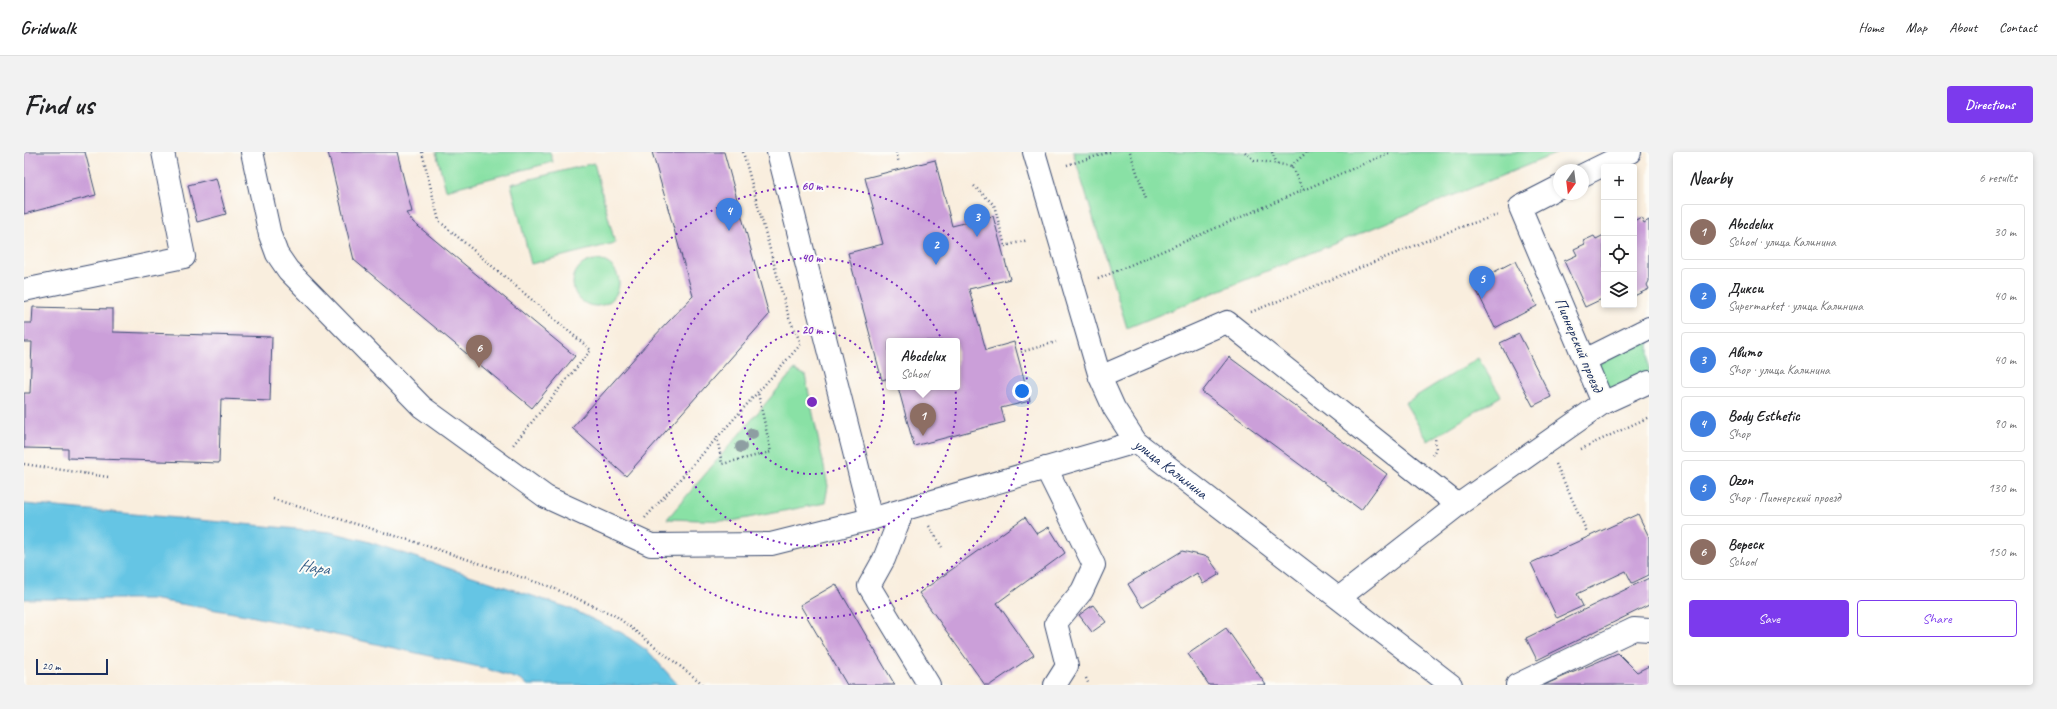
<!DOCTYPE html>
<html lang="en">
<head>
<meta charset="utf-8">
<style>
  :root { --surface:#fff; --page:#f2f2f2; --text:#202124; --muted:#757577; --line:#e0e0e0; --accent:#7c3aed }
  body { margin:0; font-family:Caveat,sans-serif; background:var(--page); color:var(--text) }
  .controls { position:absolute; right:12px; top:12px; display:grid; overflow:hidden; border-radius:4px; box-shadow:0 2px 6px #0003 }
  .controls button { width:36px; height:36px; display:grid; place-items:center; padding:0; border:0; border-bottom:1px solid var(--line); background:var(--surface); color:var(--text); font:20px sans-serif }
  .compass { position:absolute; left:1529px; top:12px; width:36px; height:36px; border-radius:50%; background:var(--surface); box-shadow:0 2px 6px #0003; rotate:194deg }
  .scale { position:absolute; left:12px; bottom:10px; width:72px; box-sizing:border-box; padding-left:4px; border:2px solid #1b2f5e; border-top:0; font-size:11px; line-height:14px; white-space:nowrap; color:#1b2f5e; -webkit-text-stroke:3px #fdfcf7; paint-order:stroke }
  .you { position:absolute; left:998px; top:239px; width:14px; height:14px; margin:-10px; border:3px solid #fff; border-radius:50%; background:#1a73e8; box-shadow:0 0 0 6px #1a73e833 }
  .badge { display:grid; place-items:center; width:26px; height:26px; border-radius:50%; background:var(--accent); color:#fff; font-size:13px; font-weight:700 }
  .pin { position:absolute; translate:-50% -33px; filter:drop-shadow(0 1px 2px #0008) }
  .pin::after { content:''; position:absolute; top:21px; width:14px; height:12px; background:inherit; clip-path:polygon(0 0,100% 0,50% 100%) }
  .popup { position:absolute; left:862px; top:186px; width:74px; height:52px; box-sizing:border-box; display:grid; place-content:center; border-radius:4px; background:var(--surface); filter:drop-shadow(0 1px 3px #0005); font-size:13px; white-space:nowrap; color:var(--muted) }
  .popup b { font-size:15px; color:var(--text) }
  .popup::after { content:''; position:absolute; left:50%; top:100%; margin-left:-8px; border:8px solid transparent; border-top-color:var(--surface) }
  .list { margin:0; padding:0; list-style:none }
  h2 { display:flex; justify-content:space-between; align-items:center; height:52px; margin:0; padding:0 16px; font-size:17px }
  h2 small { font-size:13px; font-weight:400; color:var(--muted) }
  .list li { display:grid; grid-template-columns:26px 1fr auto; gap:12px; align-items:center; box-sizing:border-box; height:56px; margin:0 8px 8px; padding:0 8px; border:1px solid var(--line); border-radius:4px }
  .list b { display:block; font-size:15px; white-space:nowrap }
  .list p { margin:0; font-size:13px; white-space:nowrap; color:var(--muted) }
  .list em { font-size:13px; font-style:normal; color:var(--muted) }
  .actions { display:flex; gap:8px; padding:12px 16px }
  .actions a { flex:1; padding:9px 0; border:1px solid var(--accent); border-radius:4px; text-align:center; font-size:14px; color:var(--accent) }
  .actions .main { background:var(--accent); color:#fff }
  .icon { flex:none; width:22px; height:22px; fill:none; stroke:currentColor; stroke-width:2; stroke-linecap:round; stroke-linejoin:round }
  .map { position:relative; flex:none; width:1625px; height:533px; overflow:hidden; border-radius:4px }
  header { display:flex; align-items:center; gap:24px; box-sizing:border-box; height:56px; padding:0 20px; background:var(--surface); border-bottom:1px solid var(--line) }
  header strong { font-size:19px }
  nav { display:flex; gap:22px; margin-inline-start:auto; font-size:14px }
  .intro { display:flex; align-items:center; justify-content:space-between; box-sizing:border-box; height:96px; padding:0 24px }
  h1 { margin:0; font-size:28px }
  .button { padding:10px 18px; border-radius:4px; background:var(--accent); color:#fff; font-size:14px; font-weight:700 }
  main { display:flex; gap:24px; padding:0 24px }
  aside { flex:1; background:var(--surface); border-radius:4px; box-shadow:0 2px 6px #0003 }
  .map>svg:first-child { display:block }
  .green { fill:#89e1a5; stroke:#528882 }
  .water { fill:#65c5e4; stroke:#407aa1 }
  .building { fill:#cb9fd9 }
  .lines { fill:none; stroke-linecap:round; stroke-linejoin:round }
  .minor-casing { stroke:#3c4c71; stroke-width:24 }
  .path { stroke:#3c4c71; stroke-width:2.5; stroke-dasharray:1 3; stroke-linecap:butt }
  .minor { stroke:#fff; stroke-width:22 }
  .tree { fill:#8e9ea2 }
  .ring { fill:none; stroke:#7b2cbf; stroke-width:2; stroke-dasharray:2 4 }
  .labels { text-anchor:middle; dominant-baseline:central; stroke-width:4; stroke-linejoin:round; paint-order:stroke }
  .street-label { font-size:16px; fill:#1b2f5e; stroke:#fdfcf7 }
  .water-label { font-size:17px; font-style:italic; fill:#315c86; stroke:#fdfcf7 }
  .centre { fill:#7b2cbf; stroke:#fdfcf7; stroke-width:2 }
  .ring-label { font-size:12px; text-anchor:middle; font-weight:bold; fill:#7b2cbf; stroke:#fdfcf7; stroke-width:4; stroke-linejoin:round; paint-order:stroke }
</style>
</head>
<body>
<header>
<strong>Gridwalk</strong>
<nav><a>Home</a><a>Map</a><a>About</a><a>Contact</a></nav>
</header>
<div class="intro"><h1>Find us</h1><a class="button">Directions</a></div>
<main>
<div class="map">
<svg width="1625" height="533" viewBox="0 0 1625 533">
  <rect width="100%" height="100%" fill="#fdfcf7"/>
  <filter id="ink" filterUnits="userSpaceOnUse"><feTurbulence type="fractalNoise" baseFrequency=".025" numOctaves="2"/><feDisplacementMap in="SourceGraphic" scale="8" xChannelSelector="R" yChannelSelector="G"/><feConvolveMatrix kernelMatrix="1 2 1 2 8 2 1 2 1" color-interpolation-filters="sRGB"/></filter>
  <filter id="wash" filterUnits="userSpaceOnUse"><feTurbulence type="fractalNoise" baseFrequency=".012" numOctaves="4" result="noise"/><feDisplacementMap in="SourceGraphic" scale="16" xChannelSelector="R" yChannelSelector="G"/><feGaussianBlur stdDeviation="0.9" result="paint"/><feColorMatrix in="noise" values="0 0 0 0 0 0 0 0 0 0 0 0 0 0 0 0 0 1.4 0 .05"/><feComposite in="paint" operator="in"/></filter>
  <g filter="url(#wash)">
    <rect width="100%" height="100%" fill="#f9eede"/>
    <!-- green -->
    <g class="green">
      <polygon points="412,0 526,0 529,10 422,38"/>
      <polygon points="1049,0 1536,0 1103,176"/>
      <polygon points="570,11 591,91 507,112 487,32"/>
      <circle cx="572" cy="131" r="23"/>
      <polygon points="1625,187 1625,228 1584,247 1570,214"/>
      <polygon points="1454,206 1477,244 1404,289 1381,251"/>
      <polygon points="770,218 781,223 804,334 801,351 708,369 643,367"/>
    </g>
    <!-- water -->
    <polygon class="water" points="0,352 306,380 339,388 545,456 598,481 625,500 654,533 504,533 494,527 460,516 222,463 127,447 0,447"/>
    <g id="blocks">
      <!-- building -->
      <g class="building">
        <polygon points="0,0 61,0 72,43 0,62"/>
        <polygon points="304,0 373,0 388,60 382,61 389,70 551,204 508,256 330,108"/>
        <polygon points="628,0 700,0 745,163 602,324 548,276 623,192 669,144"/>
        <polygon points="911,8 928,74 969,64 986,127 945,137 962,198 990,190 1006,249 977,256 981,270 890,294 874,235 933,235 933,189 865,189 865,226 858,228 824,101 859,92 841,26"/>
        <polygon points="192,26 202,62 173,70 164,33"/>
        <polygon points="1617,65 1620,71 1625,68 1625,129 1623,133 1625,137 1610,144 1610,69"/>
        <polygon points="1580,83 1580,146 1561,155 1540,109 1553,103 1550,97 1561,92 1559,89 1570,84 1572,87"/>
        <polygon points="1491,109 1513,154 1471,176 1449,131"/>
        <polygon points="9,155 89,157 89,180 248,185 246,249 197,247 195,311 44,306 44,297 0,296 0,241 6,241 8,190 0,190 0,171 8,171"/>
        <polygon points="1495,182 1527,245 1509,254 1476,191"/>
        <polygon points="1205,205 1363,322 1337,358 1178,240"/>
        <polygon points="1614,362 1625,385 1625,423 1608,431 1602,419 1553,442 1559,454 1533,466 1507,411"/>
        <polygon points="1001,365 1013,382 1025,375 1041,401 973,451 1010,503 966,533 961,533 895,441"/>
        <polygon points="1158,399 1184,405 1196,422 1179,432 1173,421 1118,455 1104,432"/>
        <polygon points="1625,426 1625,453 1513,508 1502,486"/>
        <polygon points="812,432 871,533 823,533 776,453"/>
        <polygon points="1069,453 1082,470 1068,480 1055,463"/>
        <polygon points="1202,476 1242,533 1185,533 1164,502"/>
        <polygon points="1594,501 1613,520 1625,514 1625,533 1520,533"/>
      </g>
    </g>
  </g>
  <g filter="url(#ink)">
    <use href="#blocks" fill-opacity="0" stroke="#3c4c71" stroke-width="1"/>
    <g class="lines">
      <defs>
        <g id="minor">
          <polyline points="228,0 246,83 253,102 264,118 398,255 522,345 627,393 747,392 847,367 1112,290"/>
          <polyline points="754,0 847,367"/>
          <path id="s1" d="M1010,0l66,225 14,31 22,34 315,243"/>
          <polyline points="1559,23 1606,0"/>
          <polyline points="0,138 160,105 139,0"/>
          <polyline points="1561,208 1625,176"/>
          <polyline points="1076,225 1203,170 1434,353 1315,446"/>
          <polyline points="1579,251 1625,230"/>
          <polyline points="1022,316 1070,413 1058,439 1032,471 1043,514 1031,533"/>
          <polyline points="1434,353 1579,251 1496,55 1535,35"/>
          <polyline points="879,358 860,407 845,434 905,533"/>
          <polyline points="1493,533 1610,477 1625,478"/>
        </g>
      </defs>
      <!-- minor casing -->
      <use href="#minor" class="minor-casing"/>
      <!-- path -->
      <g class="path">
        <polyline points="398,0 415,69 567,198 489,293"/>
        <polyline points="719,0 765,166 776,189"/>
        <polyline points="872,0 875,11"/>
        <polyline points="1106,0 1122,47"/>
        <polyline points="1221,0 1230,8 1267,14 1279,38"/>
        <polyline points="1248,0 1253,12"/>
        <polyline points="1043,13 1086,0"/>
        <polyline points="1267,14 1283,0"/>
        <polyline points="950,34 970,53 981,94"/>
        <polyline points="977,95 1004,88"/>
        <polyline points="1074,127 1367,0"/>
        <polyline points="1227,160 1434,76 1474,63"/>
        <polyline points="997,200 1032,190"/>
        <polyline points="693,285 698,312 747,300 734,241"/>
        <polyline points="1557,297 1625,265"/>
        <polyline points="1408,303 1412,297 1411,285"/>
        <polyline points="0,312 84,325"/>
        <polyline points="1532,312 1563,380"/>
        <polyline points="249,347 385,388 527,435 592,464 675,529 678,533"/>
        <polyline points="621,366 778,191"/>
        <polyline points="905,374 918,395"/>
        <polyline points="1062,526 1065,533"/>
      </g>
      <!-- minor -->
      <use href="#minor" class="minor"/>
    </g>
    <!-- trees -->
    <g class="tree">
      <circle cx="728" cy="282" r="6"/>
      <circle cx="717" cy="295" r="6"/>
    </g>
  </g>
  <!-- distance rings -->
  <g class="ring">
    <circle cx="788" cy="250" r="72"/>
    <circle cx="788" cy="250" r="144"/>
    <circle cx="788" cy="250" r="216"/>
  </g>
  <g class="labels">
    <!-- street labels -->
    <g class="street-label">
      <text transform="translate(1555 193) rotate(67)">Пионерский проезд</text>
      <text stroke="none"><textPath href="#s1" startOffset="353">улица Калинина</textPath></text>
    </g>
    <!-- water labels -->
    <g class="water-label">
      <text transform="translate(290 415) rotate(8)">Нара</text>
    </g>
  </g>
  <circle cx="788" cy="250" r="6" class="centre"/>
  <g class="ring-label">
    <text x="788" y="38">60 m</text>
    <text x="788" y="110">40 m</text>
    <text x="788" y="182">20 m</text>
  </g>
</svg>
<div class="controls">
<button>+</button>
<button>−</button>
<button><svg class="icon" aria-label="locate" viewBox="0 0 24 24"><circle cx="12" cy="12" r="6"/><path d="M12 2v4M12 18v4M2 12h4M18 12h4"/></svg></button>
<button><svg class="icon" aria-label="layers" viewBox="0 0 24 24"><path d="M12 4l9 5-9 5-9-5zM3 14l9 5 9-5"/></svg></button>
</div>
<svg class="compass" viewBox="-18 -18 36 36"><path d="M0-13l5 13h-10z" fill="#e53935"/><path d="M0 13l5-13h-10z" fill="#757577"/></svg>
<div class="scale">20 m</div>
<div class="you"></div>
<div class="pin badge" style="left:899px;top:284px;background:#8d6e63">1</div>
<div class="popup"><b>Abcdelux</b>School</div>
<div class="pin badge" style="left:912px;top:113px;background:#3f7fe0">2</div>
<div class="pin badge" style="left:953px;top:85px;background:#3f7fe0">3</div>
<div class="pin badge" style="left:705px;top:79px;background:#3f7fe0">4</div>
<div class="pin badge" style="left:1458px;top:147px;background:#3f7fe0">5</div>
<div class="pin badge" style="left:455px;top:216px;background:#8d6e63">6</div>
</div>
<aside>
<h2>Nearby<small>6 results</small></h2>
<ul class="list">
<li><span class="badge" style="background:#8d6e63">1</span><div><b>Abcdelux</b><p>School · улица Калинина</p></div><em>30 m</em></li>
<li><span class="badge" style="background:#3f7fe0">2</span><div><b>Дикси</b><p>Supermarket · улица Калинина</p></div><em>40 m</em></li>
<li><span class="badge" style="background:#3f7fe0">3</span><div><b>Авито</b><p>Shop · улица Калинина</p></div><em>40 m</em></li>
<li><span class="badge" style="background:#3f7fe0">4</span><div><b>Body Esthetic</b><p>Shop</p></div><em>90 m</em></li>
<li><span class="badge" style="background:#3f7fe0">5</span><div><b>Ozon</b><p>Shop · Пионерский проезд</p></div><em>130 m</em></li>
<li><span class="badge" style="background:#8d6e63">6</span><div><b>Вереcк</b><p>School</p></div><em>150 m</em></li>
</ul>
<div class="actions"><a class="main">Save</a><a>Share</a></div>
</aside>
</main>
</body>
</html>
